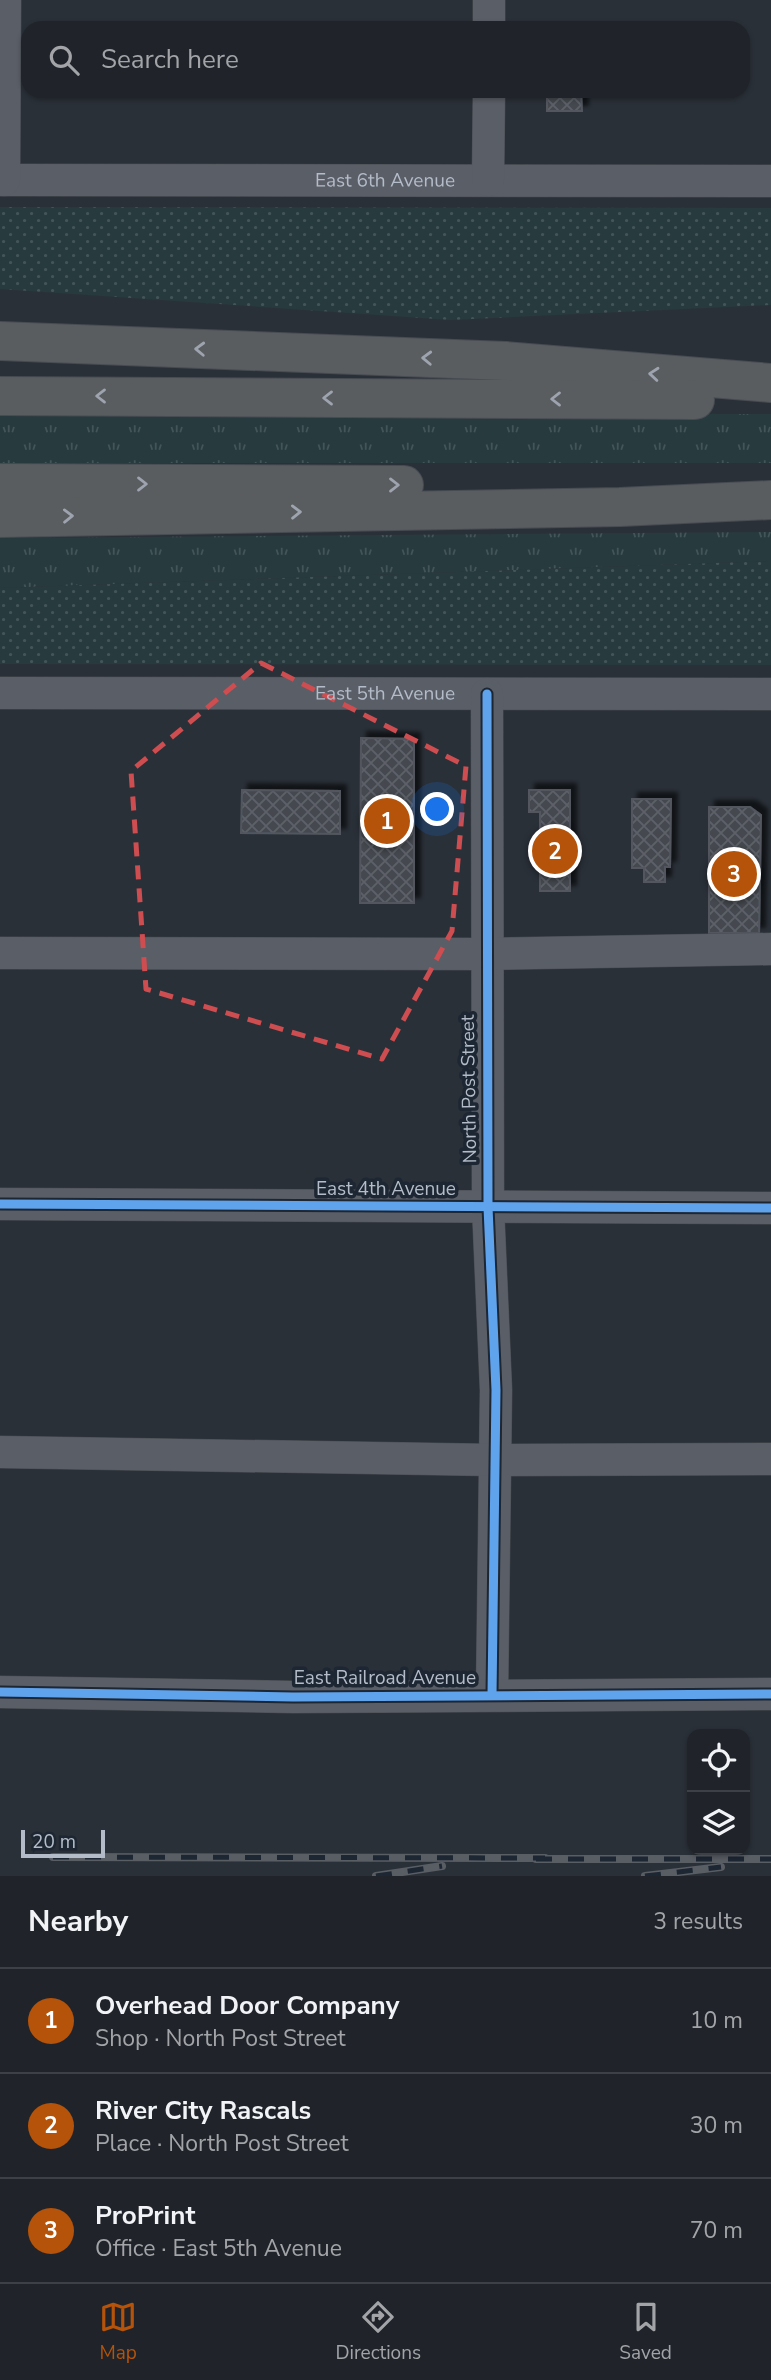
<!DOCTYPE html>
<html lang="en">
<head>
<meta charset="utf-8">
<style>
  :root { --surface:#20242a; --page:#2d3036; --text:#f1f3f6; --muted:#a2a4a8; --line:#3d4147; --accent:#b45309 }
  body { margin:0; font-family:"Nunito Sans",sans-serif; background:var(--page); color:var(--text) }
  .controls { position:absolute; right:21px; bottom:21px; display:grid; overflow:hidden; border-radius:14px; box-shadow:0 2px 5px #0004 }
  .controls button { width:63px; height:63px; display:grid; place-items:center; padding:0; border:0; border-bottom:2px solid var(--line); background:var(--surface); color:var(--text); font:35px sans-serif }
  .scale { position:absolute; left:21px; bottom:18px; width:84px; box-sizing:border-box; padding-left:7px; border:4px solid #b4bcc9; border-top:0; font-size:19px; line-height:24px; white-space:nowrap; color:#b4bcc9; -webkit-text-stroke:5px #1d2633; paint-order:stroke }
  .you { position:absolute; left:438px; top:810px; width:24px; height:24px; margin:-18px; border:5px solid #fff; border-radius:50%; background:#1a73e8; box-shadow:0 0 0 10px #1a73e833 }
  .badge { display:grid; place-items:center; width:46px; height:46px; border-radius:50%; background:var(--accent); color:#fff; font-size:23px; font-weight:700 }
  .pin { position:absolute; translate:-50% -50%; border:4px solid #fff; box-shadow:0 2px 7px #0006 }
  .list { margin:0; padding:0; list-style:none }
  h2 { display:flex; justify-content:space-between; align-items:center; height:91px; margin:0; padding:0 28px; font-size:30px }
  h2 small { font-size:23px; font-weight:400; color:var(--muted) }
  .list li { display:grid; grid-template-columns:46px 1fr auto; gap:21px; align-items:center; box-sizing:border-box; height:105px; padding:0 28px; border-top:2px solid var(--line) }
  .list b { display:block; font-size:26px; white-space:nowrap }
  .list p { margin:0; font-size:23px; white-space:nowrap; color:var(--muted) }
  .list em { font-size:23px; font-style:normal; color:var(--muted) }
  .icon { flex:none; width:38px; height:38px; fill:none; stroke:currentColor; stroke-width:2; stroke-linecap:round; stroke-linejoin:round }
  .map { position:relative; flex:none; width:771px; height:1876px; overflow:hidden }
  .search { position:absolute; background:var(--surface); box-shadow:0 2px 5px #0004; left:21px; right:21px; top:21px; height:77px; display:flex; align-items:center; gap:18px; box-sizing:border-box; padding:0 24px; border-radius:21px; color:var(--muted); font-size:26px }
  .sheet { height:406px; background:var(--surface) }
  nav { display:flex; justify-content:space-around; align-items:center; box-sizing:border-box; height:98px; border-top:2px solid var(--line); background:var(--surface); font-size:19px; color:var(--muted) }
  nav a { display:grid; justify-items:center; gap:4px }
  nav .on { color:var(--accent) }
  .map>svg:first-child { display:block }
  .grass { fill:url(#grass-tufts) }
  .park { fill:url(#park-dots) }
  .building { fill:url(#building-cross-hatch); stroke:#52575f; stroke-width:2; filter:url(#shadow) }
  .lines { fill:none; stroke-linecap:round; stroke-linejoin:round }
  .minor-casing { stroke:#484c53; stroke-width:33 }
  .highway-casing { stroke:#474c53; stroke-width:40 }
  .minor { stroke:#5a5e66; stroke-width:32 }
  .highway { stroke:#5a5d60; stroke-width:38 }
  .rail-casing { stroke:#595d64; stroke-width:8 }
  .rail { stroke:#1d2633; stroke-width:5; stroke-dasharray:16; stroke-linecap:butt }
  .cycleway-casing { stroke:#1d2633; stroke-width:13 }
  .cycleway { stroke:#60a3ed; stroke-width:9 }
  .oneway { stroke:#9ea4af }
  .marked { fill:none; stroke:#ce4d50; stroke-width:5; stroke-dasharray:14 9; stroke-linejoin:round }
  .labels { text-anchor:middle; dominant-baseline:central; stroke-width:7; stroke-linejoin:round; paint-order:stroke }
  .street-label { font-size:19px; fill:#b4bcc9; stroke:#1d2633 }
</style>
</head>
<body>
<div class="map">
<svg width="771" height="1876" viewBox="0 0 771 1876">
  <defs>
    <pattern id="grass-tufts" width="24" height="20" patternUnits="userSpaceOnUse" patternTransform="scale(1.75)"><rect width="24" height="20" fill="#273a3e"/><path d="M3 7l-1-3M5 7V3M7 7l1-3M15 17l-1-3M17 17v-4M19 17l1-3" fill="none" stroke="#445559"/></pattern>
    <pattern id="park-dots" width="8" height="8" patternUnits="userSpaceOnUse" patternTransform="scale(1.75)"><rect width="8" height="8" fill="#273a3e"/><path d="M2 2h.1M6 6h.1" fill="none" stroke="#445559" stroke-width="1.8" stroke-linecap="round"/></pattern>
    <pattern id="building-cross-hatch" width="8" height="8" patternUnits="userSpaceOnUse" patternTransform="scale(1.75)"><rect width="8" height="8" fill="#444950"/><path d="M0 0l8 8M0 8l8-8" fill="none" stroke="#5d6168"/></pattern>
    <filter id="shadow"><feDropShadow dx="6" dy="-6" stdDeviation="2" flood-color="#0009"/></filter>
  </defs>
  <rect width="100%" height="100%" fill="#2a3038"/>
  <!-- grass -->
  <g class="grass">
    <polygon points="0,413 771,414 771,463 0,463"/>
    <polygon points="771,532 771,561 0,588 0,538"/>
  </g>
  <!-- park -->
  <g class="park">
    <polygon points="0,207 771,208 771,305 451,320 0,289"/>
    <polygon points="771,561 771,665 0,664 0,588"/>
  </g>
  <!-- building -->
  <g class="building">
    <polygon points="547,91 581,91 582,111 547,111"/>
    <polygon points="361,738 414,739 414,903 360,903"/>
    <polygon points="242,790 340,791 340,834 241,833"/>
    <polygon points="529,790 570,790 570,891 540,891 540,812 529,812"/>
    <polygon points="632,799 671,799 670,867 665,867 665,882 644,882 644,868 632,868"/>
    <polygon points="709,807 750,807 761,815 759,933 709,933"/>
  </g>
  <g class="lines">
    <defs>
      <g id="minor">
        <polyline points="489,28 489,0"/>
        <path id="s1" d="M0,180l771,1"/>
        <polyline points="4,180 5,0"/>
        <polyline points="488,180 489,91"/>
        <path id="s2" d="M0,693l771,1"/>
        <polyline points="487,694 488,1207 496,1390 492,1695"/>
        <polyline points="0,953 485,954 771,949"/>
        <polyline points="0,1204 771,1208"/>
        <polyline points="0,1452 493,1460 771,1459"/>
        <polyline points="0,1692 293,1697 771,1694"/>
      </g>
      <g id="highway">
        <polyline points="0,341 505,361 771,383"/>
        <polyline points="0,396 695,400"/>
        <polyline points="0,483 404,485"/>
        <polyline points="0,518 620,507 771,500"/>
      </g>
    </defs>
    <!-- minor casing -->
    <use href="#minor" class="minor-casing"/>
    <!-- highway casing -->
    <use href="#highway" class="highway-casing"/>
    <!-- minor -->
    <use href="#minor" class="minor"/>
    <!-- highway -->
    <use href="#highway" class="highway"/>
    <defs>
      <g id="rail">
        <polyline points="53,1857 545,1858"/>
        <polyline points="536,1859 771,1859"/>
        <polyline points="376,1876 442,1866"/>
        <polyline points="645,1876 721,1867"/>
      </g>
    </defs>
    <!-- rail casing -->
    <use href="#rail" class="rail-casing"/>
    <!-- rail -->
    <use href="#rail" class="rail"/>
    <defs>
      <g id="cycleway">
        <polyline points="487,694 488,1207 496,1390 492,1695"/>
        <polyline points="0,1204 771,1208"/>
        <polyline points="0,1692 293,1697 771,1694"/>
      </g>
    </defs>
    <!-- cycleway casing -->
    <use href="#cycleway" class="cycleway-casing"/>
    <!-- cycleway -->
    <use href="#cycleway" class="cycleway"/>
  </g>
  <!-- one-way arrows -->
  <defs><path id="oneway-chevron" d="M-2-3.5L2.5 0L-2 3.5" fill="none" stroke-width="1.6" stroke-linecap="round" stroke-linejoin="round" transform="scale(1.75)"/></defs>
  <g class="oneway">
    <use href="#oneway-chevron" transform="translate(200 349) rotate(-178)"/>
    <use href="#oneway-chevron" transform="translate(427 358) rotate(-178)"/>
    <use href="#oneway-chevron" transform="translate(654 374) rotate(-175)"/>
    <use href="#oneway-chevron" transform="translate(101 396) rotate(-180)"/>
    <use href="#oneway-chevron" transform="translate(328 398) rotate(-180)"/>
    <use href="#oneway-chevron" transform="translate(556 399) rotate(-180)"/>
    <use href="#oneway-chevron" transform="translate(142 484)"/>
    <use href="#oneway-chevron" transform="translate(394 485)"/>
    <use href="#oneway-chevron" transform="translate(296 512) rotate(-1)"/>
    <use href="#oneway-chevron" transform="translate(68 516) rotate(-1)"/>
  </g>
  <!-- marked area -->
  <path class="marked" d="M261,663l205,103 -14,165 -70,128 -236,-70 -15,-218z"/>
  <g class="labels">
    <!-- street labels -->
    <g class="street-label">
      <text stroke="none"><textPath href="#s1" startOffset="385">East 6th Avenue</textPath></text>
      <text stroke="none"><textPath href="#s2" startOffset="385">East 5th Avenue</textPath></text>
      <text transform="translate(469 1089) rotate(-91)">North Post Street</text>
      <text x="386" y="1189">East 4th Avenue</text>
      <text x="385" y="1678">East Railroad Avenue</text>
    </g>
  </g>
</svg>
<div class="controls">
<button><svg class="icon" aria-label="locate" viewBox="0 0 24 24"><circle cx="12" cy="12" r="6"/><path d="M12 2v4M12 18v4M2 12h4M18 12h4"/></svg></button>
<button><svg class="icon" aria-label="layers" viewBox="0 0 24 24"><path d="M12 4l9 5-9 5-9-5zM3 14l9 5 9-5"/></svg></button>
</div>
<div class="scale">20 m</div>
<div class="you"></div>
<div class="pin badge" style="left:387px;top:821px">1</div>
<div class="pin badge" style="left:555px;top:851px">2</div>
<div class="pin badge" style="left:734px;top:874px">3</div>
<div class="search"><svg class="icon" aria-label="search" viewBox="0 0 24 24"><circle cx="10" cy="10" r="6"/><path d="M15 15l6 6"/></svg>Search here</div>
</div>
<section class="sheet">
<h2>Nearby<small>3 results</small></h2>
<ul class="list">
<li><span class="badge">1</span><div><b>Overhead Door Company</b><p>Shop · North Post Street</p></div><em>10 m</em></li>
<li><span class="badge">2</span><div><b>River City Rascals</b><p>Place · North Post Street</p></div><em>30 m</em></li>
<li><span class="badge">3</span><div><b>ProPrint</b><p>Office · East 5th Avenue</p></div><em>70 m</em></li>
</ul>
</section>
<nav>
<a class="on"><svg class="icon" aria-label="map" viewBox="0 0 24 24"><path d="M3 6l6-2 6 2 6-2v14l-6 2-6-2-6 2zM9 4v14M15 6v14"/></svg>Map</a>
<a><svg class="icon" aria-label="directions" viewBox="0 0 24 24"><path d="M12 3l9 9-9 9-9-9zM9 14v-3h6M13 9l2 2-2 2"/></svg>Directions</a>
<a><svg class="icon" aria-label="saved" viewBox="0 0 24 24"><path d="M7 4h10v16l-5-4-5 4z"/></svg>Saved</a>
</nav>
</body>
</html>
